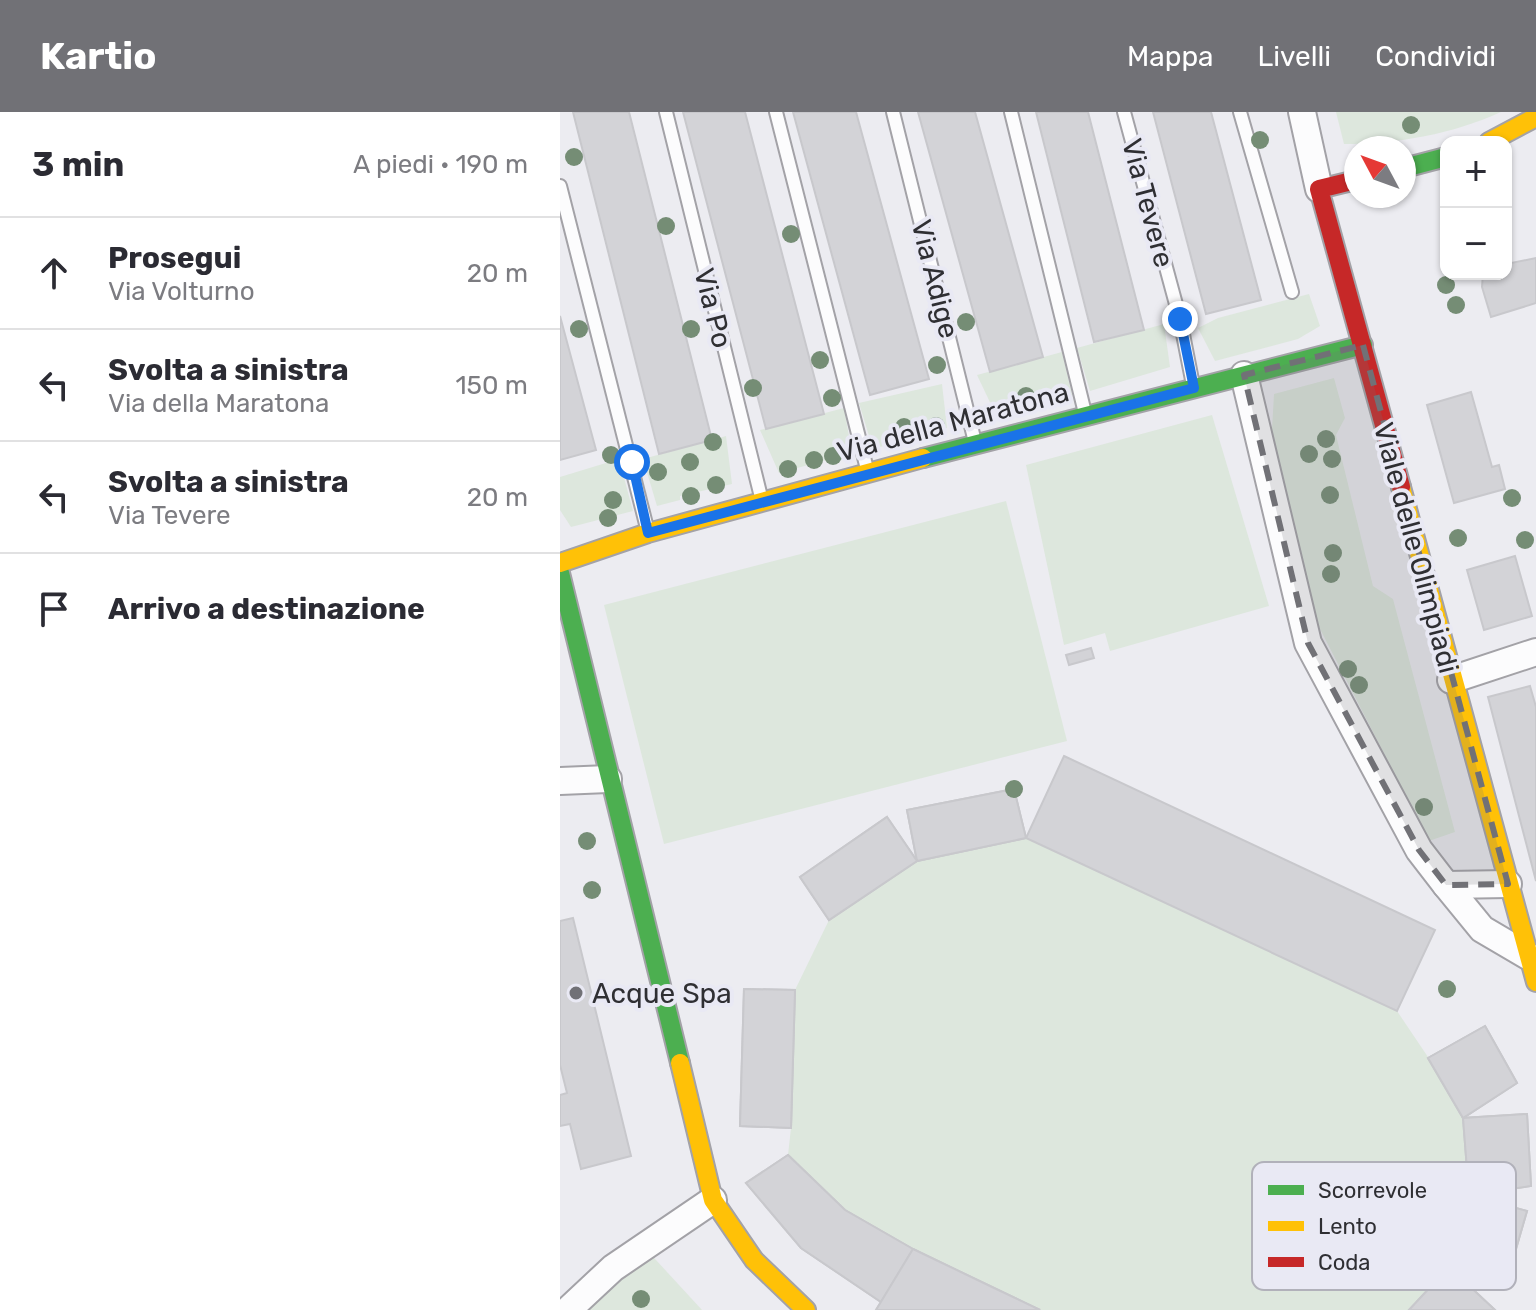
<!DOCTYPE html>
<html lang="it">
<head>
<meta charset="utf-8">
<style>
  :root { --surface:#fff; --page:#f2f2f3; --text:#2b2b33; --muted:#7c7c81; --line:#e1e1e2; --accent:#717176 }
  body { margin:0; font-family:Rubik,sans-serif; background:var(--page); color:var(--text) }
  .controls { position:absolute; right:24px; top:24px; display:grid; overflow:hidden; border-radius:16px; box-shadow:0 2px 6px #0004 }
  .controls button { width:72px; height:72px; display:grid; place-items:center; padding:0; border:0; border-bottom:2px solid var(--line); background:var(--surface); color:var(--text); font:40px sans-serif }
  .compass { position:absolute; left:784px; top:24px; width:72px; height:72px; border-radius:50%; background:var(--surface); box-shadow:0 2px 6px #0004; rotate:311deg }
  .stop { position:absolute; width:24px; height:24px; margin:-18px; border:6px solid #1a73e8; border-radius:50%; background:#fff }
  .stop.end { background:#1a73e8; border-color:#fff; box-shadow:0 2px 8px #0008 }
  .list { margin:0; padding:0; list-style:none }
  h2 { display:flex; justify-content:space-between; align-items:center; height:104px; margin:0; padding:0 32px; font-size:34px }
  h2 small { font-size:26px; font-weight:400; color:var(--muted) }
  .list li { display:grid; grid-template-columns:52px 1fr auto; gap:24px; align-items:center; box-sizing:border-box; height:112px; padding:0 32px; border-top:2px solid var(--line) }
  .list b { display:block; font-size:30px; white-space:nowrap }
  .list p { margin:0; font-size:26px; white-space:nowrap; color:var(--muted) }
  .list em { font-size:26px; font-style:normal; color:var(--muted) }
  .icon { flex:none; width:44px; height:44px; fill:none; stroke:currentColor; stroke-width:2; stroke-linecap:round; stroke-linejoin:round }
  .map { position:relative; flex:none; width:976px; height:1198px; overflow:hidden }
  header { display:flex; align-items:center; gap:48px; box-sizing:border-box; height:112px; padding:0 40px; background:var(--accent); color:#fff }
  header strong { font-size:38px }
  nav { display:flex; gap:44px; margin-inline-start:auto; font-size:28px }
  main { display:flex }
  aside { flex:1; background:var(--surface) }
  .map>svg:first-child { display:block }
  .green { fill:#dde7dd }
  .building { fill:#d3d3d7; stroke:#c8c8cc; stroke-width:2 }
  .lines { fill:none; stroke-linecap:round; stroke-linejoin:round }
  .lane-casing { stroke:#a3a2a7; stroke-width:16 }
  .street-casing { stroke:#a3a2a7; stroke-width:30 }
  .fast-casing { stroke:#a3a2a7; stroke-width:22 }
  .slow-casing { stroke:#a3a2a7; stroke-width:22 }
  .jam-casing { stroke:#a3a2a7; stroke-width:22 }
  .lane { stroke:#fcfcfd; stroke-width:12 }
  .street { stroke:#fcfcfd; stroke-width:26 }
  .fast { stroke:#4caf50; stroke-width:18 }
  .slow { stroke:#ffc107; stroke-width:18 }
  .jam { stroke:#c62828; stroke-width:18 }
  .tree { fill:#758d75 }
  .route { stroke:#1a73e8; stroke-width:10 }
  .marked { fill:#717176; fill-opacity:0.2; stroke:#717176; stroke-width:6; stroke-dasharray:16 10; stroke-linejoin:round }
  .poi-dot { fill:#717176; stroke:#e9e9f4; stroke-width:3 }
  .labels { text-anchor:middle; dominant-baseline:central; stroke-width:8; stroke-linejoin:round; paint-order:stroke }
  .street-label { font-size:28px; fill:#2f2f33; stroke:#e9e9f4 }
  .poi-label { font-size:28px; fill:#2f2f33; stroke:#e9e9f4; text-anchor:start }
  .key { fill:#e9e9f4; stroke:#b1b1ba; stroke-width:2 }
  .key-label { font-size:22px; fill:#2f2f33 }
</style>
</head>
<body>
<header>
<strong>Kartio</strong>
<nav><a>Mappa</a><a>Livelli</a><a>Condividi</a></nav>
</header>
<main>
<aside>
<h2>3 min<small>A piedi · 190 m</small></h2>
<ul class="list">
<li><svg class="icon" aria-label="ahead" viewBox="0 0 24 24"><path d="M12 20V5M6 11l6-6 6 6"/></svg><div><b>Prosegui</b><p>Via Volturno</p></div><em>20 m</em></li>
<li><svg class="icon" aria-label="left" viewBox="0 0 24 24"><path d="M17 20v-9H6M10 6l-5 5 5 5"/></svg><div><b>Svolta a sinistra</b><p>Via della Maratona</p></div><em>150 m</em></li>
<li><svg class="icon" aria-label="left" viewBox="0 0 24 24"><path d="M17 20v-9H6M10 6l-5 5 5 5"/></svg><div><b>Svolta a sinistra</b><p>Via Tevere</p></div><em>20 m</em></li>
<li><svg class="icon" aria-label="arrive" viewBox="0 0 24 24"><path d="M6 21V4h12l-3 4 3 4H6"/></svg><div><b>Arrivo a destinazione</b></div></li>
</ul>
</aside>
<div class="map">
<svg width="976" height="1198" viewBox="0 0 976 1198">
  <rect width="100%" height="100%" fill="#ececf1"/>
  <!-- green -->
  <g class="green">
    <path d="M776,0h165c-48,22 -104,32 -157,32z"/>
    <polygon points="749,182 760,214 738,227 655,249 638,216 658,206"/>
    <polygon points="604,212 610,255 530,279 517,236"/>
    <polygon points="502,240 512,283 437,305 417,263"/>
    <polygon points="774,266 785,306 776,323 813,474 833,487 895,720 869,729 759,515 711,334 714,282"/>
    <polygon points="382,272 387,316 313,337 299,291"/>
    <polygon points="284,296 292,341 219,361 200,318"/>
    <polygon points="652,303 709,494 550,539 545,521 504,533 466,353"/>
    <polygon points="166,324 172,372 120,384 120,388 97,394 83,347"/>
    <polygon points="59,347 73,399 11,415 0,398 0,365"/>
    <polygon points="446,389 507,629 104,732 44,493"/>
    <polygon points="504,644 875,818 837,899 868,945 925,914 957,971 905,1005 967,1002 971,1074 911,1083 967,1099 947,1168 891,1156 935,1198 316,1198 321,1190 241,1136 186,1071 228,1043 231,1016 180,1014 184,877 235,878 269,808 240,765 327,705 356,746 347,698 454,677 466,725"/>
    <polygon points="84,1135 142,1198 8,1198"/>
  </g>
  <!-- building -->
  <g class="building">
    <polygon points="13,0 69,0 152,328 99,342"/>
    <polygon points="123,0 185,0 264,302 206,317"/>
    <polygon points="233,0 296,0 369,267 310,283"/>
    <polygon points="358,0 415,0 483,245 430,260"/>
    <polygon points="476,0 528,0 584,218 534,230"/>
    <polygon points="593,0 651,0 701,188 646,202"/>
    <polygon points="976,146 976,191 931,205 922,175 923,162 946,162 946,152"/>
    <polygon points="0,204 36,338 0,348"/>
    <polygon points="911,280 932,355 939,353 945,377 894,391 867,293"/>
    <polygon points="955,444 972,504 924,518 907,458"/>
    <polygon points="531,536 534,546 509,553 506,543"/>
    <polygon points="970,574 976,595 976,769 928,585"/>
    <polygon points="504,644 875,818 837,899 466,726"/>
    <polygon points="454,677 466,726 357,749 347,698"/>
    <polygon points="454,677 466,726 357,749 347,698"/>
    <polygon points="327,705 357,749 269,808 240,765"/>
    <polygon points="327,705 357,749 269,808 240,765"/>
    <polygon points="13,806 71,1044 21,1057 10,1012 0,1014 0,983 7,981 0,953 0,809"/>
    <polygon points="184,877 235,878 231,1016 180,1014"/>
    <polygon points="184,877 235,878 231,1016 180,1014"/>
    <polygon points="925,914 957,971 903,1006 868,946"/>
    <polygon points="925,914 957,971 903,1006 868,946"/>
    <polygon points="967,1002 971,1074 909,1083 903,1006"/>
    <polygon points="967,1002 971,1074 909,1083 903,1006"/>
    <polygon points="228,1043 285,1098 353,1137 480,1198 316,1198 321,1190 241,1136 186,1071"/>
    <polygon points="228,1043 285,1098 353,1137 321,1190 241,1136 186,1071"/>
    <polygon points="909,1083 967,1099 947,1168 889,1155"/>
    <polygon points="909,1083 967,1099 947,1168 889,1155"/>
    <polygon points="353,1137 432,1175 480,1198 316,1198"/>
    <polygon points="889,1155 935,1198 849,1198"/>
    <polygon points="889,1155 935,1198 849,1198"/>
  </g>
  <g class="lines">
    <defs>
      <g id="lane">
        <polyline points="106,0 202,389"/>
        <polyline points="216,0 307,357"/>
        <polyline points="333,0 415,330"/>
        <polyline points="451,0 525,301"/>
        <polyline points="564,0 620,207 633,273"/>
        <polyline points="680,0 732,180"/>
        <polyline points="0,74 87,416"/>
      </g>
      <g id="street">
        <polyline points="742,0 759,77"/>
        <polyline points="684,263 748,531 859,738 886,773 948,772"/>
        <polyline points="891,568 976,540"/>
        <polyline points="0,669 48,667"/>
        <polyline points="886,773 922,817 968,844"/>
        <polyline points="8,1198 53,1156 153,1088"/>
      </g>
      <g id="fast">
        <polyline points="844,56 886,45"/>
        <polyline points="363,346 803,233"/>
        <polyline points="0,461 120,951"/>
      </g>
      <g id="slow">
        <polyline points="929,30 976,5"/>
        <polyline points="841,375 976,870"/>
        <polyline points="0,451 88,421 363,346"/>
        <polyline points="120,951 153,1088 194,1148 246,1198"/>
      </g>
      <polyline id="jam" points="796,68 759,77 841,375"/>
    </defs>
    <!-- lane casing -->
    <use href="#lane" class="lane-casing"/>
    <!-- street casing -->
    <use href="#street" class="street-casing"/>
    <!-- fast casing -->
    <use href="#fast" class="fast-casing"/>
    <!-- slow casing -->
    <use href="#slow" class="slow-casing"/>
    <!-- jam casing -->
    <use href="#jam" class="jam-casing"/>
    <!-- lane -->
    <use href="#lane" class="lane"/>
    <!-- street -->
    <use href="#street" class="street"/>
    <!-- fast -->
    <use href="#fast" class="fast"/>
    <!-- slow -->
    <use href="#slow" class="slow"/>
    <!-- jam -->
    <use href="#jam" class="jam"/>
  </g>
  <!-- trees -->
  <g class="tree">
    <circle cx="851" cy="13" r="9"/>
    <circle cx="700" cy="28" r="9"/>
    <circle cx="14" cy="45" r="9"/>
    <circle cx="106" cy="114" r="9"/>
    <circle cx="231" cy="122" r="9"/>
    <circle cx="886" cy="173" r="9"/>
    <circle cx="896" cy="193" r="9"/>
    <circle cx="406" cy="210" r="9"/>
    <circle cx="19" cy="217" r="9"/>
    <circle cx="131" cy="217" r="9"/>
    <circle cx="260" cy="248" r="9"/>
    <circle cx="377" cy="253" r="9"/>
    <circle cx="193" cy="276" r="9"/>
    <circle cx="466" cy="284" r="9"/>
    <circle cx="272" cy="286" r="9"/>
    <circle cx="376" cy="314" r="9"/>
    <circle cx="344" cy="315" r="9"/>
    <circle cx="766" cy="327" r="9"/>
    <circle cx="153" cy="330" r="9"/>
    <circle cx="749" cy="342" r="9"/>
    <circle cx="51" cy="343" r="9"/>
    <circle cx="273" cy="344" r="9"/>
    <circle cx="772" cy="347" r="9"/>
    <circle cx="254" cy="348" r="9"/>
    <circle cx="130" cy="350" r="9"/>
    <circle cx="228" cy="357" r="9"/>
    <circle cx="98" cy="360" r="9"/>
    <circle cx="156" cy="373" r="9"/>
    <circle cx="770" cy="383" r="9"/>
    <circle cx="131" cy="384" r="9"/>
    <circle cx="952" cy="386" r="9"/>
    <circle cx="53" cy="388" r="9"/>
    <circle cx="48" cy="406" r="9"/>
    <circle cx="898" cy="426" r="9"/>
    <circle cx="965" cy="428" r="9"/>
    <circle cx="773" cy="441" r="9"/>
    <circle cx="771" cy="462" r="9"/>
    <circle cx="788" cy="557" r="9"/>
    <circle cx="799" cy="573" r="9"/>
    <circle cx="454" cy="677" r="9"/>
    <circle cx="864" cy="695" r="9"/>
    <circle cx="27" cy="729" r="9"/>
    <circle cx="32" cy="778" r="9"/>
    <circle cx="887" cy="877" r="9"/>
    <circle cx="81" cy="1187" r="9"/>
  </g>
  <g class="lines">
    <!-- route -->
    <polyline class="route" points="72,350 88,421 634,276 620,207"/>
  </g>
  <!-- marked area -->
  <path class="marked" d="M803,233l145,539 -62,1 -27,-35 -111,-207 -64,-268z"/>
  <!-- markers -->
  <circle class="poi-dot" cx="16" cy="881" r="8"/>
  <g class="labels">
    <!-- street labels -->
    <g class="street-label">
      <text transform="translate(588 91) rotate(75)">Via Tevere</text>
      <text transform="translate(375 167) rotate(76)">Via Adige</text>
      <text transform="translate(153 196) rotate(76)">Via Po</text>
      <text transform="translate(393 310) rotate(-15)">Via della Maratona</text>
      <text transform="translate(856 436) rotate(75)">Viale delle Olimpiadi</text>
    </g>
    <!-- poi labels -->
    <g class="poi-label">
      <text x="32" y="881">Acque Spa</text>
    </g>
  </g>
  <!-- legend -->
  <rect x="692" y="1050" width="264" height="128" rx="12" class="key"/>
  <rect x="708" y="1073" width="36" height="10" fill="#4caf50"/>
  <rect x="708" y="1109" width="36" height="10" fill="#ffc107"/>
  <rect x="708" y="1145" width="36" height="10" fill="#c62828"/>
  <g class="key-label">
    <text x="758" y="1086">Scorrevole</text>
    <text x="758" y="1122">Lento</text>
    <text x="758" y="1158">Coda</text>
  </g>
</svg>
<div class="controls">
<button>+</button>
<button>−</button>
</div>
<svg class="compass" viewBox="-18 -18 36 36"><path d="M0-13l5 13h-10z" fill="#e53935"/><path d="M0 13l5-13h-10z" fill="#7c7c81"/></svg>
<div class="stop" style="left:72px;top:350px"></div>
<div class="stop end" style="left:620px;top:207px"></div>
</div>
</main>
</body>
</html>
